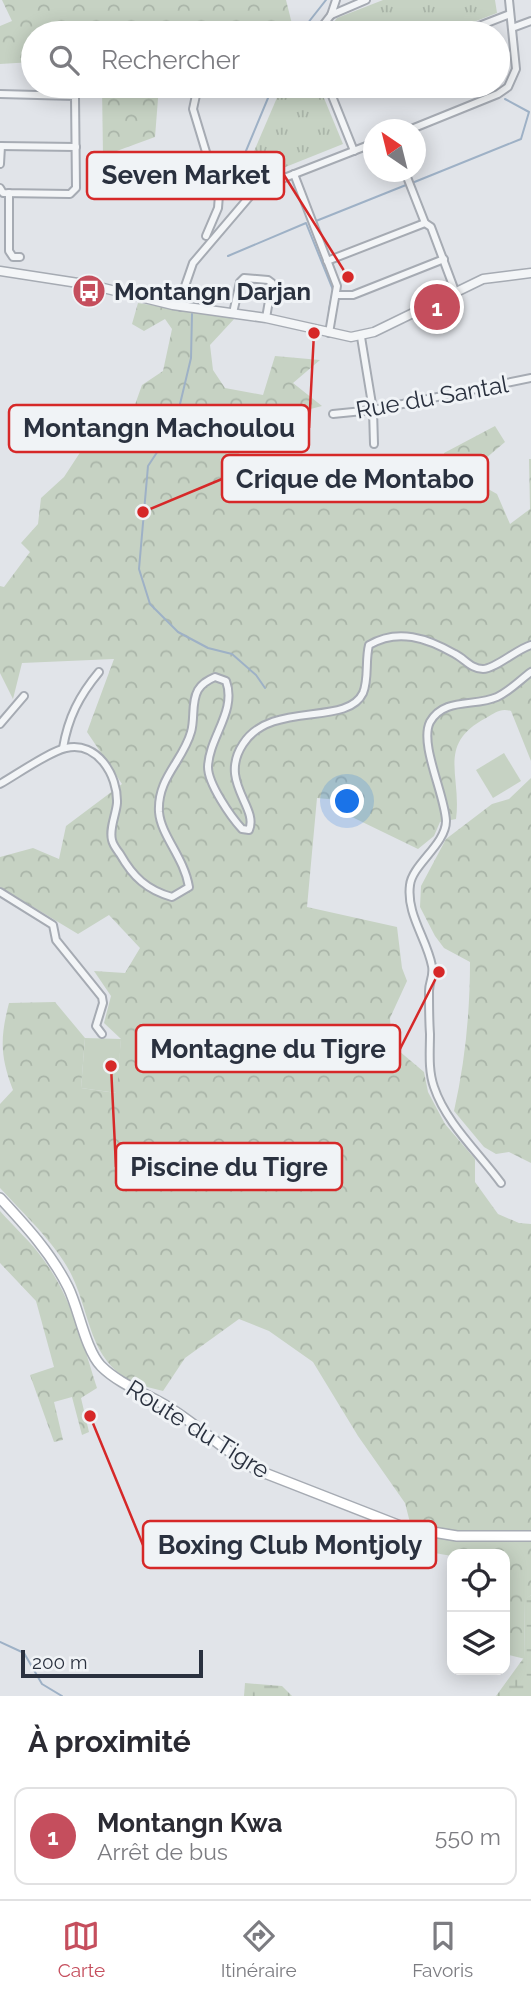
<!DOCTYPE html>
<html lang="fr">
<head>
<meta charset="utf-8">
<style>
  :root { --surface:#fff; --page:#f7f7f7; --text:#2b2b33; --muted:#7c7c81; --line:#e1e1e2; --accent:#c54e5d }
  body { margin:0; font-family:Raleway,sans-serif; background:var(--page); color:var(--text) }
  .controls { position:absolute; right:21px; bottom:21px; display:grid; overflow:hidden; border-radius:14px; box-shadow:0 4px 18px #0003 }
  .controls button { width:63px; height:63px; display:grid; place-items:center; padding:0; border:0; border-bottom:2px solid var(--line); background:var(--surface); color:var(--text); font:35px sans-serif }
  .compass { position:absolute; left:363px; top:119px; width:63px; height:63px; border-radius:50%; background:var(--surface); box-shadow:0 4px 18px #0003; rotate:325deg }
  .scale { position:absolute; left:21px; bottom:18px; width:182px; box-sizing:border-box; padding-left:7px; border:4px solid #2a313f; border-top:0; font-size:19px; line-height:24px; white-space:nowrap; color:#2a313f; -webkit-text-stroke:5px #f0f3f6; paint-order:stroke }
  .you { position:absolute; left:348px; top:802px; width:24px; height:24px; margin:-18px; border:5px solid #fff; border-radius:50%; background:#1a73e8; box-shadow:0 0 0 10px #1a73e833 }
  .badge { display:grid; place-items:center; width:46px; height:46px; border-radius:50%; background:var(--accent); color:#fff; font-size:23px; font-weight:700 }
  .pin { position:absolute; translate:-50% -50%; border:4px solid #fff; box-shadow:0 2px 7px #0006 }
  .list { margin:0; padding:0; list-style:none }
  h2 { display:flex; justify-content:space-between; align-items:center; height:91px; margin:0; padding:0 28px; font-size:30px }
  h2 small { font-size:23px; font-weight:400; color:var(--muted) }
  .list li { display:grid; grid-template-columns:46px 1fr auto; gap:21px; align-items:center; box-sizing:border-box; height:98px; margin:0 14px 14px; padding:0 14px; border:2px solid var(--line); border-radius:14px }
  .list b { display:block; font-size:26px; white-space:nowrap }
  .list p { margin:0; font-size:23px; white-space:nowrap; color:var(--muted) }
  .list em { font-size:23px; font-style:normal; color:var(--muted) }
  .icon { flex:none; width:38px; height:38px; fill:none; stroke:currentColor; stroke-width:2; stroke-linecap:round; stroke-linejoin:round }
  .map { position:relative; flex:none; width:531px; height:1696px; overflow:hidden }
  .search { position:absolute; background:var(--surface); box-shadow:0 4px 18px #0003; left:21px; right:21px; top:21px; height:77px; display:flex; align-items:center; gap:18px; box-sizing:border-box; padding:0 24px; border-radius:38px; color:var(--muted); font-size:26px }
  .sheet { height:203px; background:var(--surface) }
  nav { display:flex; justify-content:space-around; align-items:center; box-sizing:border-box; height:98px; border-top:2px solid var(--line); background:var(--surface); font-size:19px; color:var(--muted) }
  nav a { display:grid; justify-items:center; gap:4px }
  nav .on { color:var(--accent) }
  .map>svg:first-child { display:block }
  .grass { fill:url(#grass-tufts) }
  .forest { fill:url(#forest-crowns) }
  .wetland { fill:url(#wetland-marsh) }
  .park { fill:#c6d2c3 }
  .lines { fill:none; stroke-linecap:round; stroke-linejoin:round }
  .stream { stroke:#9eb1c6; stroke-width:2 }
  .minor-casing { stroke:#a6abb3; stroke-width:10 }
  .tertiary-casing { stroke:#a6abb3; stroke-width:11 }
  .secondary-casing { stroke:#a6abb3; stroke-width:12 }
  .minor { stroke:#f3f5f7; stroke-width:6 }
  .tertiary { stroke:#f3f5f7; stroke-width:8 }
  .secondary { stroke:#fff; stroke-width:9 }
  .labels { text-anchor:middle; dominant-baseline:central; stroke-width:6; stroke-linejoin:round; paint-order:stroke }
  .poi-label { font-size:24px; font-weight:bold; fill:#2a313f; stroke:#f0f3f6; text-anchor:start }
  .street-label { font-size:24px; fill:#2a313f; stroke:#f0f3f6 }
  .leader { fill:none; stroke:#d62828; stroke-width:2.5 }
  .callout-dot { fill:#d62828; stroke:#f0f3f6; stroke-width:2.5 }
  .callout { fill:#f0f3f6; stroke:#d62828; stroke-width:2.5 }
  .callout-label { font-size:26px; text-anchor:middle; font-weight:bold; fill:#2a313f }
</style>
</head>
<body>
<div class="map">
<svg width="531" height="1696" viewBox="0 0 531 1696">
  <defs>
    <pattern id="grass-tufts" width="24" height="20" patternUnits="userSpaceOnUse" patternTransform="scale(1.75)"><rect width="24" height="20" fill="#c6d2c3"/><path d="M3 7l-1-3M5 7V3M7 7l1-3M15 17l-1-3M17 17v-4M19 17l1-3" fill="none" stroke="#aab5a9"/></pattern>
    <pattern id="forest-crowns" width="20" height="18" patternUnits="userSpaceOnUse" patternTransform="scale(1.75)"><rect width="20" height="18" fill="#c6d2c3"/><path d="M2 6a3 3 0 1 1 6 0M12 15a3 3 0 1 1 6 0" fill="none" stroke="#aab5a9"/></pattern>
    <pattern id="wetland-marsh" width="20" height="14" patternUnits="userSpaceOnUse" patternTransform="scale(1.75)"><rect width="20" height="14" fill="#c6d2c3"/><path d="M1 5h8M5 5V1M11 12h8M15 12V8" fill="none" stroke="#aab5a9"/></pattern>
  </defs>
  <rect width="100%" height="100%" fill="#e1e4e9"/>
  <!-- grass -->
  <g class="grass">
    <polygon points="383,0 495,0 497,13 445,33 334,33 331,26 337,18"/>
    <polygon points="282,86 319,86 343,144 258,178 248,180 246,170"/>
  </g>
  <!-- forest -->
  <g class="forest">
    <polygon points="2,0 286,0 293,28 194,28 191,33 33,33 33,62 0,64 0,26 12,21"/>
    <polygon points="102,86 159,86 155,137 103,156"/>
    <path d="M138,303l97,15 -25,27 3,25 12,18 38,7 12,-39 45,4 -27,23 29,23 -42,11 3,12 -52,29 7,37 52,-23 25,-1 34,11 29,-9 49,29 22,-19 -5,-30 51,-27 10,16 -40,34 32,18 13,30 20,-15 -1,-50h2v302l-20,-50c-11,-3 -16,2 -25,7 -50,26 -24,58 -30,101l-16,3 -6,14 -16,13 -66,-32 -2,-16 -33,-3 -10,109 90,20 5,41 5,13 -17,37 2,27 32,27 4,20 17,32 30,35v23l23,32 21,9 12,1v371l-7,6 1,58 -20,-5v-100h-53v2l-35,-6 -12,-47 -47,-67 -45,-74 -44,-31 -30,-12 -54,39 -22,33c-10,-3 -22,-5 -31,-9 -43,-23 -41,-66 -60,-106 -14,-30 -49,-63 -72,-88v-84l13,-14c-13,-34 -13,-52 -4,-87l46,-1 30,36 -4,50 35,5 5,-54 -17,-16 7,-27 -17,-25 31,2 15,-25 -31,-33 -31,19 -78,-47v-30l33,-9 26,11 7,-33 56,-42 -35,-52 27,-73 -92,4 -9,36 -13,-26v-87l4,1 26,-35 -9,-9 17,-19 3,-26 23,-21 17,-26 46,-24 15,-42 21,-14 9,-42 -7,-10 -21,12 -12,-7z"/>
    <path d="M531,778v385l-22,-11 -13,2 -12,-7 -30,-36c11,-49 16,-98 16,-149l-26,-14 -9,-12 -15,-29 1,-21 25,-47 46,-35 17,-5z"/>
    <path d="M0,1211c14,16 31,31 43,48 28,37 40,85 54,129l-16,10 8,34 -7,3 -10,-38 -18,5 9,38 -9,2 -24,-67 24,-8 -18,-66 -36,-38z"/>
  </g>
  <!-- wetland -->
  <g class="wetland">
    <polygon points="531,1595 531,1696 496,1696 525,1656 524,1600"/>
    <polygon points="245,1683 282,1686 292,1696 244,1696"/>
  </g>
  <!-- park -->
  <g class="park">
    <polygon points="504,753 521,781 493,798 476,770"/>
    <polygon points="85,1038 121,1039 117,1093 81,1088"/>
  </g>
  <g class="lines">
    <!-- stream -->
    <g class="stream">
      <polyline points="300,33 326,0"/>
      <polyline points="233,182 273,86"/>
      <polyline points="412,183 521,139 529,112 505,99"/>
      <polyline points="316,221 406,185"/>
      <polyline points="228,256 306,223 333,290 329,310"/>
      <polyline points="192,314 191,358 175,425 148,466 139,569 150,604 178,632 208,648 232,654 256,675 265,688"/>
      <polyline points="0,1642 24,1653 42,1684 62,1696"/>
    </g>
    <defs>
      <g id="minor">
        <polyline points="331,15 336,0"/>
        <polyline points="512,28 531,21"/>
        <polyline points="317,33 331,15 366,0"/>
        <polyline points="461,33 510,14"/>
        <polyline points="198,86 193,109 219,195 218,208 206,236"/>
        <polyline points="328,86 354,151"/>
        <polyline points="0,94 75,96 76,188 70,194 3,193 0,188"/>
        <polyline points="409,130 498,94 508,87 516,69 509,0"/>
        <polyline points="0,146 76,147"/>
        <polyline points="0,164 1,146"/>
        <polyline points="405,172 425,223 431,227 455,291"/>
        <polyline points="294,174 337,286 329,333"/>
        <polyline points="9,193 9,251 13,257 20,257"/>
        <polyline points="327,261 425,223"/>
        <polyline points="337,295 353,295 444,259"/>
        <polyline points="181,307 184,289 193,263 256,189 374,143"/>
        <polyline points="233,313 240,282 244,278 268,280 272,283 266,318"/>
        <polyline points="361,337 373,410 374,444"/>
        <polyline points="333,414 373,410 531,378"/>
        <polyline points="0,724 24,696"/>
        <path d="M63,748c5,-30 16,-52 36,-76"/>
        <path d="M0,784c16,-9 50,-33 66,-36 31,-7 52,27 51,55 -1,12 -8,25 -5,37 1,5 5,10 8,14 13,23 27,36 52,43l17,-10c-5,-30 -28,-51 -30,-75 -2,-34 24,-51 32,-80 4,-13 0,-30 7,-42 4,-7 10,-10 17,-13l11,4c11,30 -17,56 -18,86 0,17 23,50 34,62l7,1c10,-23 -31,-48 -6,-86 28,-44 104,-17 120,-51 6,-14 2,-33 6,-48 29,-17 58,-7 86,9 10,5 16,15 28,15 12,0 34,-20 48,-24"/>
        <polyline points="0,892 53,925 56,940 102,997 103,1003 96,1026 102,1034"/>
        <path d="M501,1183c-22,-30 -55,-60 -67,-96 -6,-17 -4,-36 -4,-53 -1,-14 -1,-28 -1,-43 0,-9 5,-15 3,-25 -5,-27 -26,-52 -22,-81 2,-20 36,-41 36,-64 -1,-26 -27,-77 -16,-99 14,-25 45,-15 67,-25 13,-6 23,-17 34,-25"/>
      </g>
      <polyline id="tertiary" points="0,271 91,285 173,305 266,318 351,337 374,332 483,279 531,273"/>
      <path id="secondary" d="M0,1198c26,28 51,55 68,89 11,22 17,62 33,79 19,19 47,28 69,42 30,19 56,44 87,62l146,57 54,9h74"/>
    </defs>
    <!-- minor casing -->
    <use href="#minor" class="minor-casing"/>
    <!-- tertiary casing -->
    <use href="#tertiary" class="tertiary-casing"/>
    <!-- secondary casing -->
    <use href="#secondary" class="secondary-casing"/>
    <!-- minor -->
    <use href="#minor" class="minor"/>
    <!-- tertiary -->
    <use href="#tertiary" class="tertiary"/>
    <!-- secondary -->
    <use href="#secondary" class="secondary"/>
  </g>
  <!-- icons -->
  <defs>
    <symbol id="bus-disc" viewBox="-11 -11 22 22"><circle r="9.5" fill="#c54e5d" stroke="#f0f3f6"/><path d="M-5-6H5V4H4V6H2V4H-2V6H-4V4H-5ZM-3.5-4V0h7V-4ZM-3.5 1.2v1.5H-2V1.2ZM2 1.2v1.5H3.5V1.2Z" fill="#fff"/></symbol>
  </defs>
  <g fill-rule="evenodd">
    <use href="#bus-disc" x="70" y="272" width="38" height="38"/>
  </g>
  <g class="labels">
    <!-- poi labels -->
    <g class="poi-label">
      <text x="114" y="291">Montangn Darjan</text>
    </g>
    <!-- street labels -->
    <g class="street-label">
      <text transform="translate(432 397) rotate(-10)">Rue du Santal</text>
      <text transform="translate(198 1429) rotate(32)">Route du Tigre</text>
    </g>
  </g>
  <!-- callouts -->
  <path class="leader" d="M348 277L284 175M314 333L309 428M143 512L222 479M439 972L400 1049M111 1066L116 1167M90 1416L143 1545"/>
  <g class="callout-dot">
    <circle cx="348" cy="277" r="7"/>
    <circle cx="314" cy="333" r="7"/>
    <circle cx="143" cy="512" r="7"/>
    <circle cx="439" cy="972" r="7"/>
    <circle cx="111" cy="1066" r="7"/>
    <circle cx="90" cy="1416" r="7"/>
  </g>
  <g class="callout">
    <rect x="87" y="152" width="197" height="47" rx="7"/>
    <rect x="9" y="405" width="300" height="47" rx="7"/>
    <rect x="222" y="455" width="266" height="47" rx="7"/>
    <rect x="136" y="1025" width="264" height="47" rx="7"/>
    <rect x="116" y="1143" width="226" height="47" rx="7"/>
    <rect x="143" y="1521" width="293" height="47" rx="7"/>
  </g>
  <g class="callout-label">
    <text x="186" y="184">Seven Market</text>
    <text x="159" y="437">Montangn Machoulou</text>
    <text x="355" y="488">Crique de Montabo</text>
    <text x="268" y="1058">Montagne du Tigre</text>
    <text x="229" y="1176">Piscine du Tigre</text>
    <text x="290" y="1554">Boxing Club Montjoly</text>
  </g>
</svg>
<div class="controls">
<button><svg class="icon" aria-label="locate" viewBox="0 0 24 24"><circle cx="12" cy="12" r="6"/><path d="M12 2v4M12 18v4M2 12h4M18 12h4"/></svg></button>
<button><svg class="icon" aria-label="layers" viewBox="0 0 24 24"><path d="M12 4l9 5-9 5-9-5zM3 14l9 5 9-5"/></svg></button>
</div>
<svg class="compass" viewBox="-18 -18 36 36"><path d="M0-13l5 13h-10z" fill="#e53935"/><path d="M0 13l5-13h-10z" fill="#7c7c81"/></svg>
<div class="scale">200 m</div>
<div class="you"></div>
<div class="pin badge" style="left:437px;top:307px">1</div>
<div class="search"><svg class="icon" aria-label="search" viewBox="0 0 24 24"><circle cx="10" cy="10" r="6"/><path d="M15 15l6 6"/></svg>Rechercher</div>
</div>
<section class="sheet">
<h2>À proximité<small></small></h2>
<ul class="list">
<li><span class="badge">1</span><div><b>Montangn Kwa</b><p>Arrêt de bus</p></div><em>550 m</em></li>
</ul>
</section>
<nav>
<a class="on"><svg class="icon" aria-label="map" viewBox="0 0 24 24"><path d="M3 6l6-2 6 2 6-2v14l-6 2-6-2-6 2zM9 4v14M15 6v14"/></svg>Carte</a>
<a><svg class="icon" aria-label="directions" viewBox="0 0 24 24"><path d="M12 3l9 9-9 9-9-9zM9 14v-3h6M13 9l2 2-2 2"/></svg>Itinéraire</a>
<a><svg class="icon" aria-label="saved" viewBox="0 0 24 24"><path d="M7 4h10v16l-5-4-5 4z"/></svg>Favoris</a>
</nav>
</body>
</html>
